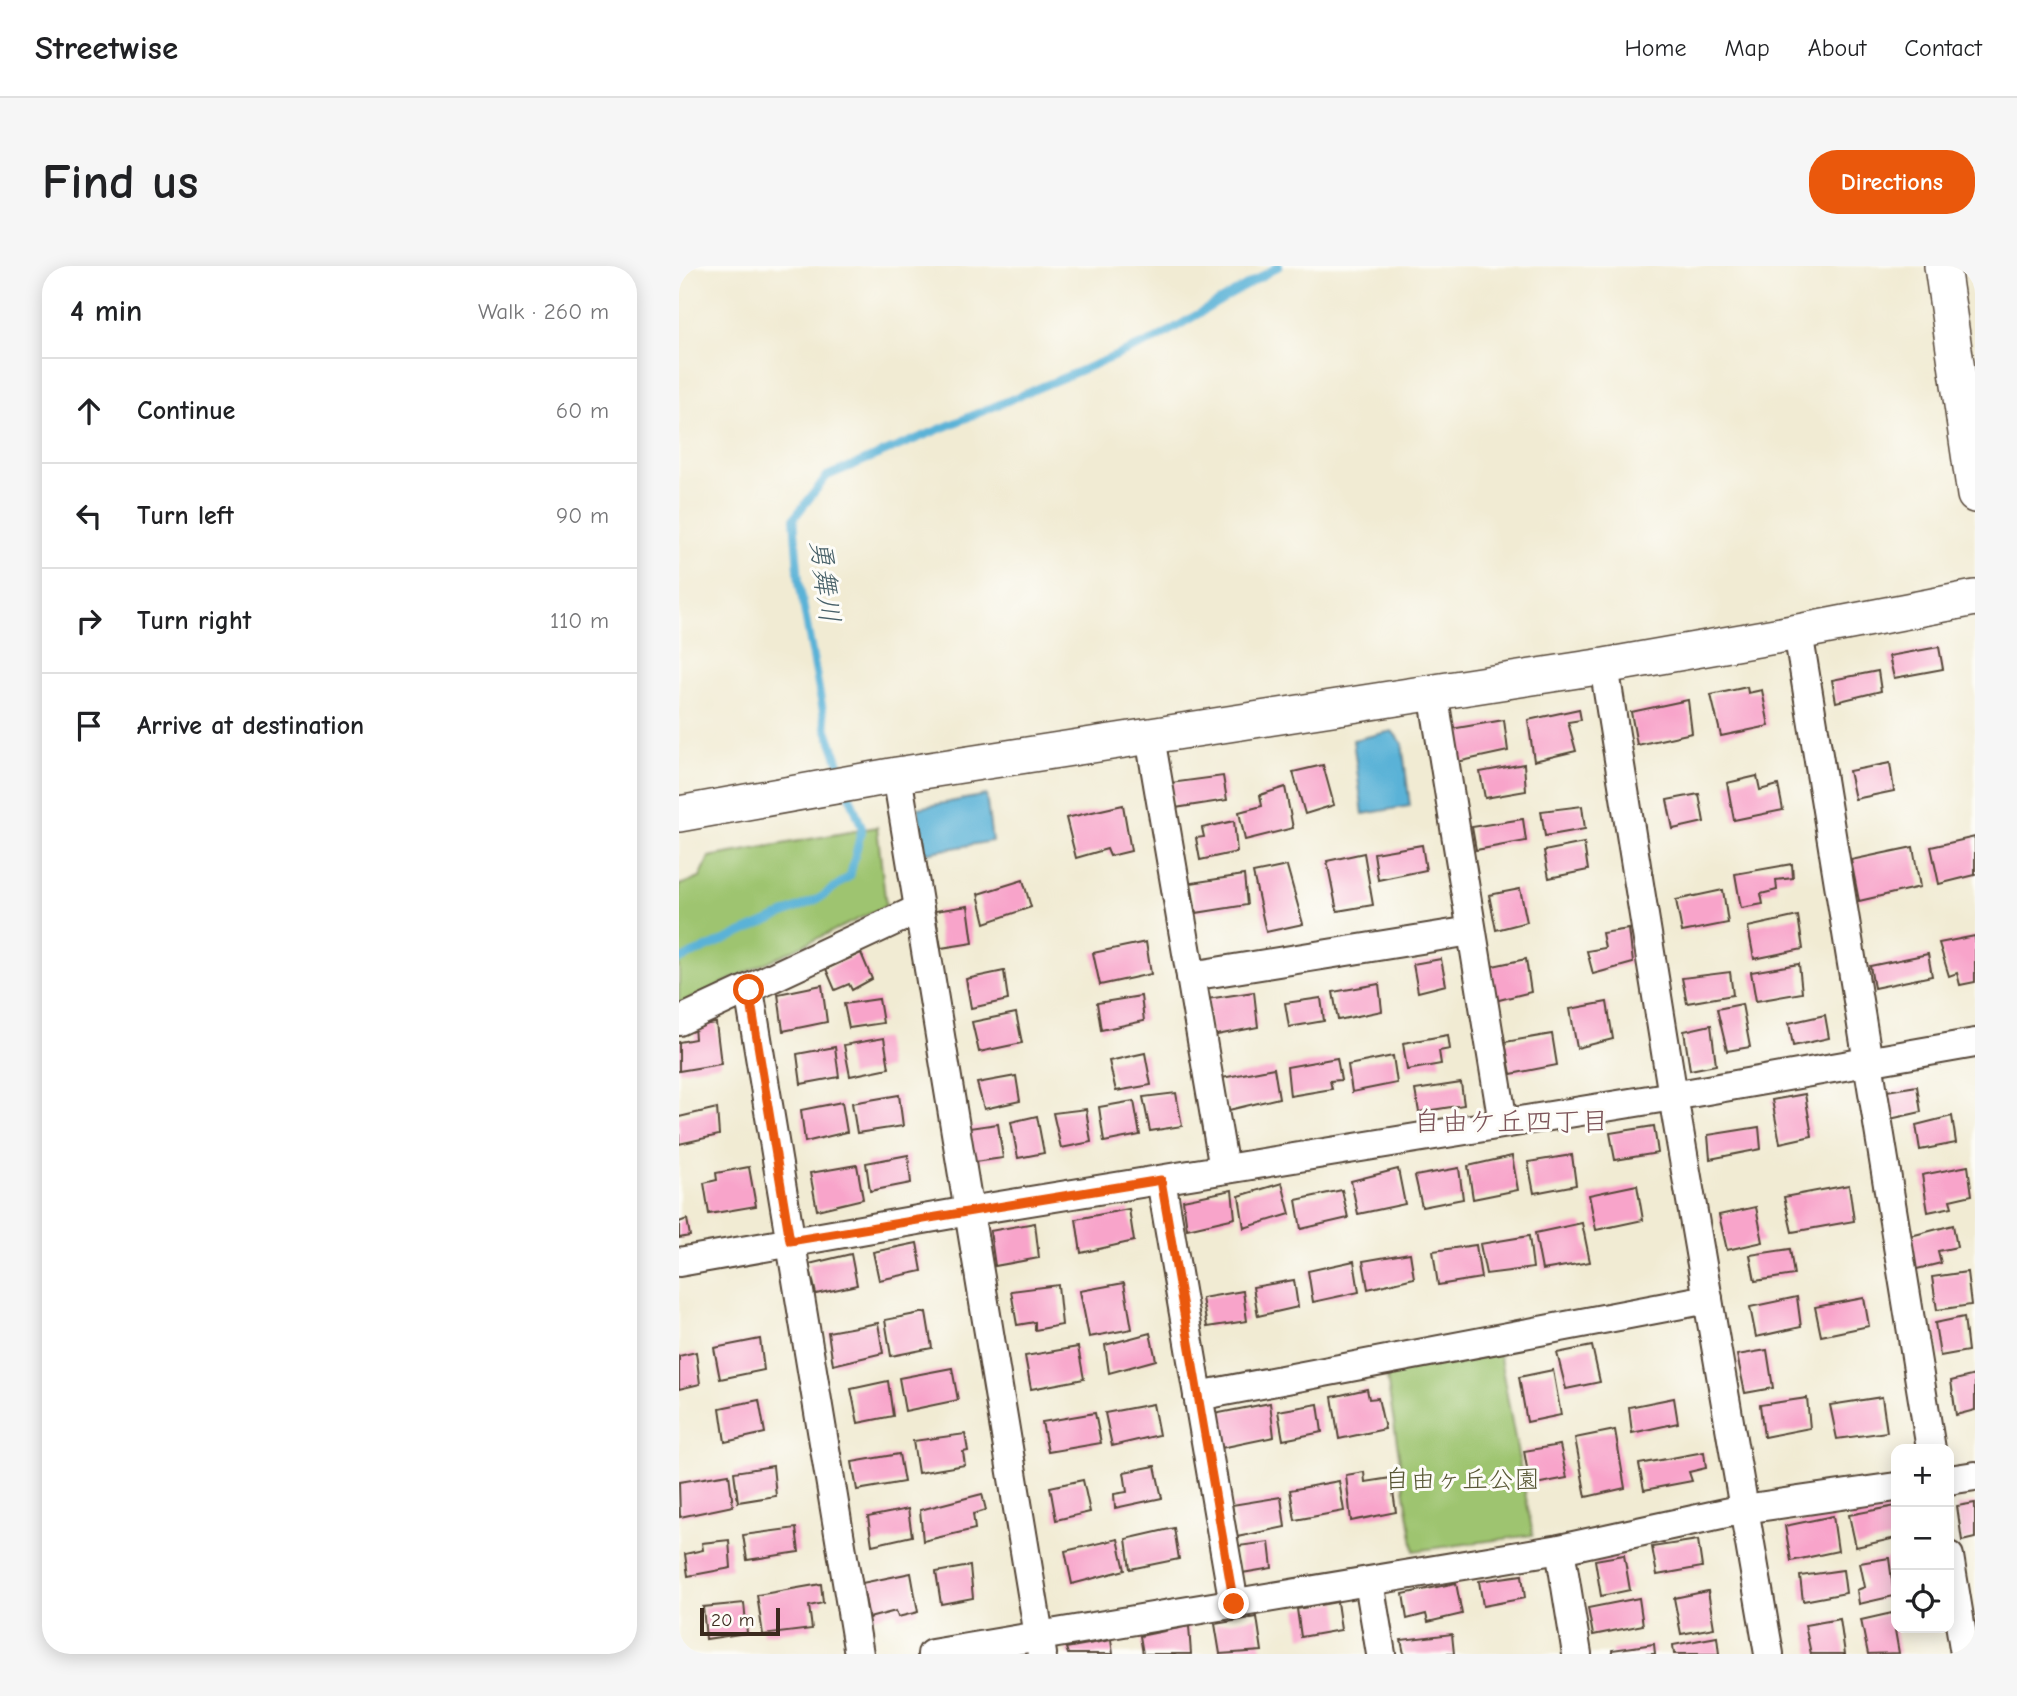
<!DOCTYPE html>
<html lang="en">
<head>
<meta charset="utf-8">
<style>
  :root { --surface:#fff; --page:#f6f6f6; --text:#202124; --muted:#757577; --line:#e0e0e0; --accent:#ea580c }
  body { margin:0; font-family:"Comic Neue","Klee One",sans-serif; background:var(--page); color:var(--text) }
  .controls { position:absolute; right:21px; bottom:21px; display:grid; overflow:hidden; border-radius:14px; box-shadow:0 4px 18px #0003 }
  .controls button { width:63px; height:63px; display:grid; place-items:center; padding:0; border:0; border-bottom:2px solid var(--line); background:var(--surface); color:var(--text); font:35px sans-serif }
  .scale { position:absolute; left:21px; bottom:18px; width:80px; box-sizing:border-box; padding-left:7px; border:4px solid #3b2a1e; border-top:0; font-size:19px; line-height:24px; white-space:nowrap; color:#3b2a1e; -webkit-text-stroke:5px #fdfcf7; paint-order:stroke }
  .stop { position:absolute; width:21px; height:21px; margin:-16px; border:5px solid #ea580c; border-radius:50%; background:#fff }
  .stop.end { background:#ea580c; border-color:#fff; box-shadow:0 2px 7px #0008 }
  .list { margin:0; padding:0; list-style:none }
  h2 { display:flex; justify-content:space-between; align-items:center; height:91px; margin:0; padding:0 28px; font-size:30px }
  h2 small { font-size:23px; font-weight:400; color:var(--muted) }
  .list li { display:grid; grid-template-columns:46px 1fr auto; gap:21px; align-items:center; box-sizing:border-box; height:105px; padding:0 28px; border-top:2px solid var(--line) }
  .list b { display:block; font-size:26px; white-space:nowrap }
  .list em { font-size:23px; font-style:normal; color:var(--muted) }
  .icon { flex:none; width:38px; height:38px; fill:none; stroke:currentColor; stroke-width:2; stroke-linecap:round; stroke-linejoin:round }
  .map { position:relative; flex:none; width:1296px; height:1388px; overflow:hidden; border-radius:28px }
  header { display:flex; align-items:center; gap:42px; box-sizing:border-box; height:98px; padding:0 35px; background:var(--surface); border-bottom:2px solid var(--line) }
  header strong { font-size:33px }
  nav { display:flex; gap:38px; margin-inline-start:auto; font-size:24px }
  .intro { display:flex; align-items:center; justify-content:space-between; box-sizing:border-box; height:168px; padding:0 42px }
  h1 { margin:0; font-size:49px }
  .button { padding:18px 32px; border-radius:28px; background:var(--accent); color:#fff; font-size:24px; font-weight:700 }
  main { display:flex; gap:42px; padding:0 42px }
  aside { flex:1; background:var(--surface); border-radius:28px; box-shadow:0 4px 18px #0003 }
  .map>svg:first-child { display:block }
  .green { fill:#9ec46f; stroke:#6c7746; stroke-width:2 }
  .water { fill:#5ab2d7; stroke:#4a6e7a; stroke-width:2 }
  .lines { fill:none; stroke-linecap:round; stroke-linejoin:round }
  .stream { stroke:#5ab2d7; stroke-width:8 }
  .building { fill:#f8a4ca }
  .minor-casing { stroke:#564739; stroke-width:32 }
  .tertiary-casing { stroke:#564739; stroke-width:38 }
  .minor { stroke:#fff; stroke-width:28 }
  .tertiary { stroke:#fff; stroke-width:35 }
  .route { stroke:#ea580c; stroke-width:9 }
  .labels { text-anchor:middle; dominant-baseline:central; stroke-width:6; stroke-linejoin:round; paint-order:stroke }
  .park-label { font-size:26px; fill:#595836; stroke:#fdfcf7 }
  .water-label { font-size:28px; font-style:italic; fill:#476068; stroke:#fdfcf7 }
  .neighbourhood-label { font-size:28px; fill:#7d555a; stroke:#fdfcf7 }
</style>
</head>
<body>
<header>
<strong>Streetwise</strong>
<nav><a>Home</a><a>Map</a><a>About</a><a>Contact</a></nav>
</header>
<div class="intro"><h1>Find us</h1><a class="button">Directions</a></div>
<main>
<aside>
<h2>4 min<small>Walk · 260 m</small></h2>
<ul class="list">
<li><svg class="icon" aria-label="ahead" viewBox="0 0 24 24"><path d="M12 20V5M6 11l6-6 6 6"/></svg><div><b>Continue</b></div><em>60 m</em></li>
<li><svg class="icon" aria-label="left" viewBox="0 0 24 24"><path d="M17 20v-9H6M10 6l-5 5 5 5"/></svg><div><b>Turn left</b></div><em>90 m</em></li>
<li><svg class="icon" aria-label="right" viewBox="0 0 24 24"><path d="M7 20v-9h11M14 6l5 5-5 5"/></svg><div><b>Turn right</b></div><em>110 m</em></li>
<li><svg class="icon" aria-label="arrive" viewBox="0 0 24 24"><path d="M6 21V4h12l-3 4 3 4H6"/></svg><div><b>Arrive at destination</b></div></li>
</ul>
</aside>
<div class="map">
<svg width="1296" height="1388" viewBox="0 0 1296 1388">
  <rect width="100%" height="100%" fill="#fdfcf7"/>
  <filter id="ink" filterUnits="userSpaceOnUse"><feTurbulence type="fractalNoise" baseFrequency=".0143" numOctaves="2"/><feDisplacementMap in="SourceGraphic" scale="14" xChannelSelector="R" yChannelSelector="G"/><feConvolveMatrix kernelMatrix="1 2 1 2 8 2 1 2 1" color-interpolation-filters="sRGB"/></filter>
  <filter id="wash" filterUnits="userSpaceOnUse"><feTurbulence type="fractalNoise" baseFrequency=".00686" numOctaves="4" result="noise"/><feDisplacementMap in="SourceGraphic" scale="28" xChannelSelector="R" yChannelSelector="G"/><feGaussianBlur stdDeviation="1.57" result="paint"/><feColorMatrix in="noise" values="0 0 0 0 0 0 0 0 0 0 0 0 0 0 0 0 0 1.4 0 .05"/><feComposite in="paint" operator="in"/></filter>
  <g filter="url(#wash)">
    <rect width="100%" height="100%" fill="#f1ebd3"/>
    <!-- green -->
    <g class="green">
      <polygon points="198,561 207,640 0,738 0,619 21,612 30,591"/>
      <polygon points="820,1087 854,1269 735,1285 707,1106"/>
    </g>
    <!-- water -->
    <g class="water">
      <polygon points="713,465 723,477 731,540 684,548 674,474"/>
      <polygon points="307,529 313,575 246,587 239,542"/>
    </g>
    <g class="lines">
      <!-- stream -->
      <g class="stream">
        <polyline points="164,509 147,461 120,316 115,252 148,210 477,73 600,0"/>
        <polyline points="0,694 141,632 171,610 183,562 170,528"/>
      </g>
    </g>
    <g id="blocks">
      <!-- building -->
      <g class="building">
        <polygon points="1260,381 1264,403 1215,412 1210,390"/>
        <polygon points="1199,405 1202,425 1157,436 1153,414"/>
        <polygon points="1068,421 1069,427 1083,424 1090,460 1042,470 1032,429"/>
        <polygon points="1009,434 1013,467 958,479 952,446"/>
        <polygon points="900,443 902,454 889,456 897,485 855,495 849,454"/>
        <polygon points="825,454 829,485 778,496 772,463"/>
        <polygon points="1211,497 1215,525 1176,533 1170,505"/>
        <polygon points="845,498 847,525 806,532 801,506"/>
        <polygon points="644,499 655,539 626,548 614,506"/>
        <polygon points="544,510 548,534 496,542 491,517"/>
        <polygon points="1078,510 1081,524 1099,519 1104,544 1055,554 1048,517"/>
        <polygon points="606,521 614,562 566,574 560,546 583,540 581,529"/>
        <polygon points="1020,528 1025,556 994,563 988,534"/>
        <polygon points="444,539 452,585 431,590 428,583 397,592 387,552"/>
        <polygon points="903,540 906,563 866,570 862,545"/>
        <polygon points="844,553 847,575 797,584 793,561"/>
        <polygon points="555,555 558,586 521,594 517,572 525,571 523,562"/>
        <polygon points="1296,571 1296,609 1260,618 1252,581"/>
        <polygon points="905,577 909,604 870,612 865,585"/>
        <polygon points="743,579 747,604 699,614 695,587"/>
        <polygon points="1234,581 1241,621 1180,635 1172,594"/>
        <polygon points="685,587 694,639 658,645 648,595"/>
        <polygon points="1113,598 1114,612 1097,614 1098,624 1082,628 1084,638 1062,642 1056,608"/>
        <polygon points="608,600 624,658 587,666 574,607"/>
        <polygon points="565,609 568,639 517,647 512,617"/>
        <polygon points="344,614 352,641 306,657 299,628"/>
        <polygon points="841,623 848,656 817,664 810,629"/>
        <polygon points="1044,624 1049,657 1003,666 997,634"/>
        <polygon points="289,640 294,677 262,682 256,645"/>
        <polygon points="1119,650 1124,683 1075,693 1069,661"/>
        <polygon points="950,663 954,697 914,708 908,685 926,682 923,667"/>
        <polygon points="1296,670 1296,716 1281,719 1278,707 1270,710 1260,677"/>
        <polygon points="467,676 472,708 421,719 414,687"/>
        <polygon points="182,687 193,713 173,724 170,718 156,724 147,703"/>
        <polygon points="1249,688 1253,710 1195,722 1191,700"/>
        <polygon points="762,693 767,719 739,726 734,698"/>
        <polygon points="847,693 852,726 816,735 809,701"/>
        <polygon points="1120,698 1123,727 1077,735 1072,706"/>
        <polygon points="325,705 329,734 292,742 287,713"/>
        <polygon points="1051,706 1054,729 1008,737 1003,712"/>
        <polygon points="700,718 703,745 659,754 654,726"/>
        <polygon points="143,719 148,756 104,765 99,728"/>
        <polygon points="575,726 579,761 533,770 528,733"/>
        <polygon points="462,730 465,755 422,764 418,737"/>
        <polygon points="642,732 645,755 610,761 606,737"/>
        <polygon points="200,733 204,757 170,762 165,738"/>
        <polygon points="928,736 934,773 898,782 891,743"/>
        <polygon points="1063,738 1071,781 1048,785 1038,743"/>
        <polygon points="337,747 343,777 300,786 293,756"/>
        <polygon points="1146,749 1150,772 1114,780 1110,757"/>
        <polygon points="37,757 42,798 0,805 0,776 16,773 15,760"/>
        <polygon points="1032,759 1037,799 1011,804 1005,765"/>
        <polygon points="873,768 878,799 832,808 826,776"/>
        <polygon points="769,769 771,783 760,785 762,798 728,804 724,777"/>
        <polygon points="205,772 210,802 171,810 165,779"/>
        <polygon points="156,781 160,811 122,818 118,788"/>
        <polygon points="466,787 472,819 437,825 430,795"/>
        <polygon points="714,790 718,817 673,826 669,799"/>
        <polygon points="658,792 662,814 651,815 653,823 611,830 608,801"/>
        <polygon points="595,802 600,832 550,844 543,812"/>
        <polygon points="337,810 341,835 305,843 298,817"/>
        <polygon points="782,817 785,839 740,846 736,824"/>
        <polygon points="1238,820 1242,846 1211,853 1208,825"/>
        <polygon points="497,827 503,860 471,865 464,831"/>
        <polygon points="1126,828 1133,870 1101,877 1093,834"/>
        <polygon points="220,829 224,860 178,867 173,837"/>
        <polygon points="455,835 461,869 425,876 420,841"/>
        <polygon points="163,836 168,866 126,876 122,844"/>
        <polygon points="38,842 40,869 0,878 0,851"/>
        <polygon points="407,843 412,876 382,882 374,847"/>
        <polygon points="358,850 365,887 339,892 332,856"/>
        <polygon points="1273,850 1277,877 1241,884 1237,859"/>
        <polygon points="319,858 324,892 295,896 290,862"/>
        <polygon points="975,860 979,887 936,894 931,867"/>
        <polygon points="1080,861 1082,883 1031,893 1029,869"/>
        <polygon points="229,889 232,917 191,925 187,897"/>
        <polygon points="893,889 897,919 855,927 849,896"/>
        <polygon points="833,890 839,924 794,933 789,900"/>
        <polygon points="178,899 184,933 138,944 131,907"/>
        <polygon points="1289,900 1293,929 1271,934 1273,941 1249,946 1243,909"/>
        <polygon points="70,901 77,940 30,948 25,917 38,914 37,907"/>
        <polygon points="780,902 784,933 743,941 736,910"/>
        <polygon points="719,903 726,938 679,948 672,915"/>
        <polygon points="603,917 611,948 565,962 560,930"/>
        <polygon points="958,919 964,954 917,964 910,929"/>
        <polygon points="1170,919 1175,955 1113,966 1105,931"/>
        <polygon points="553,924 556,952 508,963 504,934"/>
        <polygon points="663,924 669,952 622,963 617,934"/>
        <polygon points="1077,941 1084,976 1048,984 1040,949"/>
        <polygon points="450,943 455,975 402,987 397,953"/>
        <polygon points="8,953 11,970 0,972 0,956"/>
        <polygon points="356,957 360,992 316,1000 311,965"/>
        <polygon points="903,957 911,996 863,1004 856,967"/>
        <polygon points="1274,959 1278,981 1259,985 1262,997 1234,1004 1228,971"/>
        <polygon points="850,970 854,1002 807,1008 801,978"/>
        <polygon points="238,977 243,1005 200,1014 194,986"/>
        <polygon points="797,979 802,1012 759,1019 754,985"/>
        <polygon points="1111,983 1115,1009 1076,1015 1071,989"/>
        <polygon points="731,987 735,1012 689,1023 684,995"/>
        <polygon points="172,988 178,1019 137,1028 130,998"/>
        <polygon points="675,995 680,1026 634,1036 629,1005"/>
        <polygon points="1288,1006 1292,1039 1258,1044 1253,1011"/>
        <polygon points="615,1014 619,1041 579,1050 574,1021"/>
        <polygon points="445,1017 453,1063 410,1071 401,1025"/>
        <polygon points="379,1019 383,1059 356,1064 356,1056 338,1059 332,1025"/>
        <polygon points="564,1025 568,1055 528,1061 523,1032"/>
        <polygon points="1118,1031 1122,1061 1077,1071 1071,1041"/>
        <polygon points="1185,1032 1190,1060 1142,1070 1136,1041"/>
        <polygon points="247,1046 253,1082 212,1090 206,1054"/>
        <polygon points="1285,1051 1289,1085 1261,1090 1256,1057"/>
        <polygon points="199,1057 204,1087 154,1099 149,1066"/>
        <polygon points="471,1067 477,1094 430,1107 426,1079"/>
        <polygon points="81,1073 85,1104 41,1113 35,1082"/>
        <polygon points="913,1080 921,1116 887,1123 878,1087"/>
        <polygon points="399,1081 405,1113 352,1123 346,1090"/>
        <polygon points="1088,1084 1094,1122 1066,1127 1058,1089"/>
        <polygon points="17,1086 21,1118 0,1123 0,1090"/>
        <polygon points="273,1102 279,1134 226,1145 220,1112"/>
        <polygon points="874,1104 882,1149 848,1156 840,1111"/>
        <polygon points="1296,1109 1296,1144 1277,1149 1272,1115"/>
        <polygon points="209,1115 214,1150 179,1157 172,1123"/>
        <polygon points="688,1123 690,1133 699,1132 706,1163 660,1173 653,1131"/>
        <polygon points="1203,1131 1208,1166 1158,1173 1151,1139"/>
        <polygon points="995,1132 999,1157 953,1167 950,1141"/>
        <polygon points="1128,1132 1131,1162 1085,1171 1081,1139"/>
        <polygon points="80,1134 86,1167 46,1176 41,1142"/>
        <polygon points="591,1137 595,1171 542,1182 535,1148"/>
        <polygon points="474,1138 480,1169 433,1180 426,1147"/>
        <polygon points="639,1138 643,1166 604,1174 599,1145"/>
        <polygon points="416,1147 422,1177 369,1186 363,1156"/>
        <polygon points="936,1164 946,1222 907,1231 896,1172"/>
        <polygon points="286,1168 289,1185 284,1186 286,1199 239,1207 234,1175"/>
        <polygon points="881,1179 888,1212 851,1219 845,1185"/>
        <polygon points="1025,1186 1027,1202 1010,1206 1013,1215 965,1224 960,1198"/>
        <polygon points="220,1188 225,1216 178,1224 173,1196"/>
        <polygon points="94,1200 97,1230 59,1236 55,1206"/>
        <polygon points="476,1200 483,1232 436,1242 435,1228 448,1226 445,1206"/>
        <polygon points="685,1206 686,1216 712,1212 717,1246 672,1255 667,1209"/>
        <polygon points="50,1208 54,1240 1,1251 0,1216"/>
        <polygon points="404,1214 411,1246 377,1254 371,1221"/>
        <polygon points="660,1215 665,1245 616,1254 611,1224"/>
        <polygon points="303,1228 307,1244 294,1248 296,1263 244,1275 241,1244"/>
        <polygon points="602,1231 606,1261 558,1271 553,1239"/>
        <polygon points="1296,1237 1296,1272 1283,1275 1278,1240"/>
        <polygon points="1217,1240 1217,1272 1177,1281 1170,1249"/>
        <polygon points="229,1243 233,1270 193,1279 189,1251"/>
        <polygon points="1154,1250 1159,1285 1112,1295 1106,1260"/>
        <polygon points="117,1262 120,1286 68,1294 64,1269"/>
        <polygon points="495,1262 500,1293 451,1303 447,1273"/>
        <polygon points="439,1273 446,1304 393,1318 386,1285"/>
        <polygon points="50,1274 52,1302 9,1310 6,1288 24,1284 23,1277"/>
        <polygon points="1019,1274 1023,1301 978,1309 973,1281"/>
        <polygon points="590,1276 593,1302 563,1307 559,1280"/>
        <polygon points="945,1289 951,1324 922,1330 916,1294"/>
        <polygon points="1210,1292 1215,1330 1180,1338 1178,1324 1186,1321 1181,1297"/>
        <polygon points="291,1300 294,1332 262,1338 257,1306"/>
        <polygon points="1164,1304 1167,1327 1124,1335 1121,1310"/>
        <polygon points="232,1307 239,1346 219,1351 217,1345 190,1352 183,1317"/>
        <polygon points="843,1309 846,1332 804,1340 800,1315"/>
        <polygon points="777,1317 783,1348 749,1356 747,1348 728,1353 724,1328"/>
        <polygon points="142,1318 144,1337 130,1340 133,1363 84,1369 78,1329"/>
        <polygon points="1029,1325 1035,1362 1002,1368 995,1332"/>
        <polygon points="960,1332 964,1359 914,1369 909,1342"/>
        <polygon points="658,1336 662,1364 622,1371 618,1343"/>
        <polygon points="65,1337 68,1367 27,1373 24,1341"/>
        <polygon points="1213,1347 1220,1387 1189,1388 1182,1354"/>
        <polygon points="578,1351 583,1385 541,1388 536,1358"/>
        <polygon points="1161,1353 1166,1388 1132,1388 1126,1359"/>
        <polygon points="510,1360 512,1388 464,1388 461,1370"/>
        <polygon points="773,1368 775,1388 725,1388 722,1374"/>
        <polygon points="1038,1371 1040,1388 995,1388 994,1379"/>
        <polygon points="432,1374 434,1388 389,1388 387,1382"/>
        <polygon points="975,1378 976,1388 933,1388 933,1384"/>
      </g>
    </g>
  </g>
  <g filter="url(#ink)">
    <use href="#blocks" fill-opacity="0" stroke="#564739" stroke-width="2"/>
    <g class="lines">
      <defs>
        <g id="minor">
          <polyline points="1119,366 1252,1183"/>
          <polyline points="925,400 994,830 1090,1388"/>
          <polyline points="754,426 824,857"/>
          <polyline points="471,471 545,903"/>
          <polyline points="218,509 363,1388"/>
          <polyline points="512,710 792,665"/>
          <polyline points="70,724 180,1388"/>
          <polyline points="0,755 240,643"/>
          <polyline points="482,914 555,1338"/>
          <polyline points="0,996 290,945 994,830 1296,777"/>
          <polyline points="519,1130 1029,1033"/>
          <polyline points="1270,1214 1296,1210"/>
          <polyline points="881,1283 898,1388"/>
          <polyline points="1270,1290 1286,1388"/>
          <polyline points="690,1316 702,1388"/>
          <polyline points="253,1388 881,1283 1065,1243 1217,1221"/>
        </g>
        <g id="tertiary">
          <polyline points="1263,0 1296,229"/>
          <polyline points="0,548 218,509 925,400 1119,366 1296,332"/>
        </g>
      </defs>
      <!-- minor casing -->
      <use href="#minor" class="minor-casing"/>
      <!-- tertiary casing -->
      <use href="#tertiary" class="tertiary-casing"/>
      <!-- minor -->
      <use href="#minor" class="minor"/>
      <!-- tertiary -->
      <use href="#tertiary" class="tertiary"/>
    </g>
  </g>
  <g class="lines" filter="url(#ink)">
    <!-- route -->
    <polyline class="route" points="70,724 111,975 482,914 555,1338"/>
  </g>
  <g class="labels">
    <!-- park labels -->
    <g class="park-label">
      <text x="783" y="1214">自由ヶ丘公園</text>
    </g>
    <!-- water labels -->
    <g class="water-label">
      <text transform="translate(146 315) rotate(83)">勇舞川</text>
    </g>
    <!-- neighbourhood labels -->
    <g class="neighbourhood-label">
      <text x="832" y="856">自由ケ丘四丁目</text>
    </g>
  </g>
</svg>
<div class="controls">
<button>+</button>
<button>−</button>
<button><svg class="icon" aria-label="locate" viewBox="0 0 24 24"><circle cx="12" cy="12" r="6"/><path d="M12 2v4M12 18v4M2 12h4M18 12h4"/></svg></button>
</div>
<div class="scale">20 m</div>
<div class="stop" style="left:70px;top:724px"></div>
<div class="stop end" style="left:555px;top:1338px"></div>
</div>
</main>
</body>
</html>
